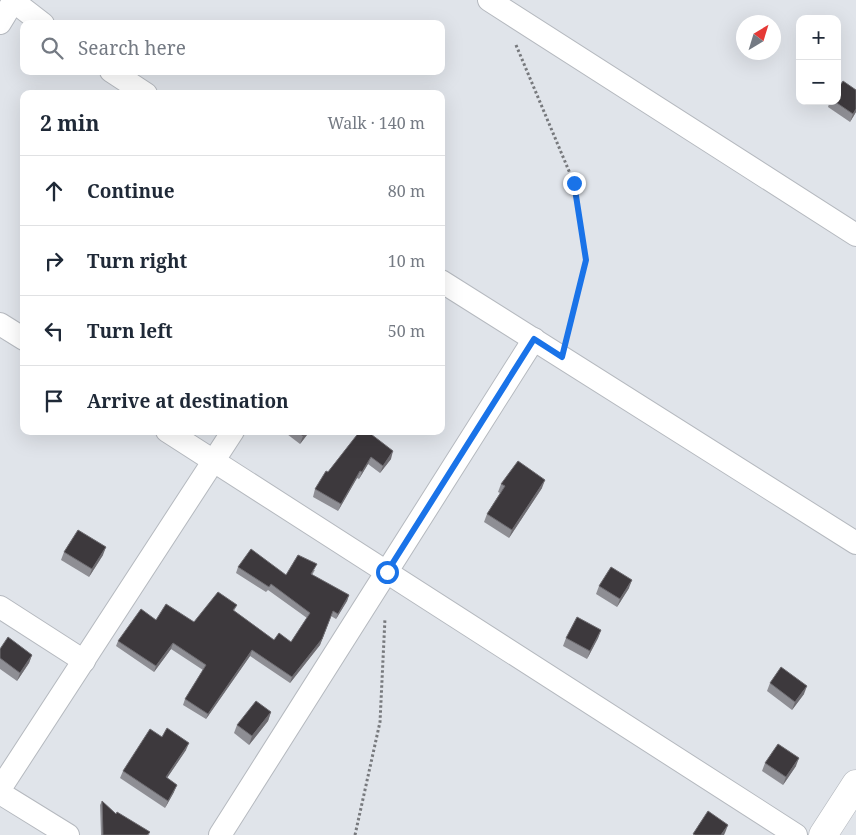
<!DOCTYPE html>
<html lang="en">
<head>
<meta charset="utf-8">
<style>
  :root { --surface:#fff; --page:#f2f2f3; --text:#1f2937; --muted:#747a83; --line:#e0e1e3 }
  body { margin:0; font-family:"Noto Serif",serif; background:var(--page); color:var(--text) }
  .controls { position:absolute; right:15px; top:15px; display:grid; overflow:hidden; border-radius:10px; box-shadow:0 5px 20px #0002 }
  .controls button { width:45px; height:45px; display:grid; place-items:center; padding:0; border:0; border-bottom:1px solid var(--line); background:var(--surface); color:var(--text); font:25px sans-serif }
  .compass { position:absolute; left:736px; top:15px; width:45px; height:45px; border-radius:50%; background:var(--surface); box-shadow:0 5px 20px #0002; rotate:38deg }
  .stop { position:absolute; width:15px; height:15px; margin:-11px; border:4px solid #1a73e8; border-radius:50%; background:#fff }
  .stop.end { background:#1a73e8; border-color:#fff; box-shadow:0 1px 5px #0008 }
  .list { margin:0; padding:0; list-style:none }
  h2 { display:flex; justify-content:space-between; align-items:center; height:65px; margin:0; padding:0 20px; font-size:21px }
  h2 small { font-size:16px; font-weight:400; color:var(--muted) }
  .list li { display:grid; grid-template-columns:32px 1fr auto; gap:15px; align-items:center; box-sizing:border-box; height:70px; padding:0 20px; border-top:1px solid var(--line) }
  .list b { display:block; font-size:19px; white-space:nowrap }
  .list em { font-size:16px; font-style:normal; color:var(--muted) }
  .icon { flex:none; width:28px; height:28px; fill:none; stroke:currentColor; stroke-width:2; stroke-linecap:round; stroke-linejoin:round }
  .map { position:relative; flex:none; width:856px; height:835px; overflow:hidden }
  .search { position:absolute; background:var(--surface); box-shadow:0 5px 20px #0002; left:20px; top:20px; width:425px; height:55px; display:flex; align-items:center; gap:12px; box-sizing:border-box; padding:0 18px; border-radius:10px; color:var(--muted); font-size:19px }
  .panel { position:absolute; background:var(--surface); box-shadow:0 5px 20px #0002; left:20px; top:90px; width:425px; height:345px; border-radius:10px }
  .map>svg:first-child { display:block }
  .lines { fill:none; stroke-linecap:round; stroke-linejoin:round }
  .minor-casing { stroke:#b5b9bf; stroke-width:24 }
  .tertiary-casing { stroke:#b5b9bf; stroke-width:29 }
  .path { stroke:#77797d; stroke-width:3; stroke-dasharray:2.5 2.5; stroke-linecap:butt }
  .minor { stroke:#fff; stroke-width:22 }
  .tertiary { stroke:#fff; stroke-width:28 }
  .wall { fill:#8e8e94 }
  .shaded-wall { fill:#6e6c71 }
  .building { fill:#3d393d; stroke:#6e6c71 }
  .route { stroke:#1a73e8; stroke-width:6 }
</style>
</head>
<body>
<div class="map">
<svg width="856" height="835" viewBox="0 0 856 835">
  <rect width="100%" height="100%" fill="#e0e4ea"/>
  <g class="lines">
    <defs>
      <g id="minor">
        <polyline points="12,0 43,24"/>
        <polyline points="489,0 856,235"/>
        <polyline points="0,23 14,0"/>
        <polyline points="111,71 146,94"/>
        <polyline points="441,281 856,543"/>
        <polyline points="0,324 24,339"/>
        <polyline points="167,431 796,835"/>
        <polyline points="0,607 84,661"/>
        <polyline points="0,789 233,431"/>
        <polyline points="0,793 68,835"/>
        <polyline points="220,835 534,339"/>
      </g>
      <polyline id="tertiary" points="823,835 856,784"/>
    </defs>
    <!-- minor casing -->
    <use href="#minor" class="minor-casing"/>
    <!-- tertiary casing -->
    <use href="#tertiary" class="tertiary-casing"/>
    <!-- path -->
    <g class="path">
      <polyline points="516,45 574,183 586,260 568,334"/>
      <polyline points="355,835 380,722 385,618"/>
    </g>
    <!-- minor -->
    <use href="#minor" class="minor"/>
    <!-- tertiary -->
    <use href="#tertiary" class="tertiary"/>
  </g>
  <!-- wall -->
  <g class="wall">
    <polygon points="830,101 837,101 856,112 850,122 828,107"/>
    <polygon points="283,431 310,431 300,444"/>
    <polygon points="360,431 391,459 380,473 368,464 359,479 357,478 338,511 313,497 315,489 328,472"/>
    <polygon points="501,484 542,488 509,538 484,522 487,514 500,493 498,492"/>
    <polygon points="64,552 103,555 89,577 61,560"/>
    <polygon points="238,567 286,575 315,570 312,575 349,595 347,601 336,619 331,616 320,645 290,683 250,656 206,719 183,705 185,699 203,670 171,649 154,672 116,646 118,641 156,620 194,622 237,605 234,611 274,640 291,642 307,618 268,590 266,592 236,573"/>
    <polygon points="599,586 629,588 617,607 596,594"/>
    <polygon points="601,630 598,638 587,659 563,646 566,638"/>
    <polygon points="0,649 32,655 29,663 17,681 0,669"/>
    <polygon points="770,683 804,694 792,710 767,691"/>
    <polygon points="271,712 268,721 249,745 234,733 237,725"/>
    <polygon points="162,737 186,750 167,778 174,792 165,808 120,778 123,771"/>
    <polygon points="765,763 796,766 783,785 762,771"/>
    <polygon points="102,801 116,814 150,832 149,835 101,835 100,805"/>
  </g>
  <!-- shaded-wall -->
  <g class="shaded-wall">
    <polygon points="856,109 856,112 850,122 853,114"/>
    <polygon points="307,431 310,431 300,444 303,436"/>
    <polygon points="393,451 391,459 380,473 383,466"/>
    <polygon points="371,457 368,464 359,479 362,472"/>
    <polygon points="360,471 357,478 338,511 341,504"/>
    <polygon points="545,480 542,488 509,538 512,530"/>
    <polygon points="106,547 103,555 89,577 92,569"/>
    <polygon points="632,580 629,588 617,607 620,599"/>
    <polygon points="349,595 347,601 336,619 338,614"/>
    <polygon points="333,611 320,645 290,683 292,677"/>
    <polygon points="601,630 598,638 587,659 590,651"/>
    <polygon points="173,643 171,649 154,672 156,666"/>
    <polygon points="252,650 250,656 206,719 208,714"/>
    <polygon points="32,655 29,663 17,681 20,673"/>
    <polygon points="807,686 804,694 792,710 795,702"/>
    <polygon points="271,712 268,721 249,745 252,736"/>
    <polygon points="189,743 186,750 163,784 166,777"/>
    <polygon points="799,758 796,766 783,785 786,777"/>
    <polygon points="177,785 174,792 165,808 168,801"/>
    <polygon points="728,825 725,833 724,835 721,835"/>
  </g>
  <!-- building -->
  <g class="building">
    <polygon points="843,81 856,90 856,109 853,114 834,101 837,101 837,90"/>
    <polygon points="297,431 307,431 303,436"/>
    <polygon points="360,431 367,431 393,451 383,466 371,457 362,472 360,471 341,504 315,489 326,471 328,472"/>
    <polygon points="518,461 545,480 512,530 487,514 505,486 501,484"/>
    <polygon points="78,530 106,547 92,569 64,552"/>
    <polygon points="251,549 286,575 298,555 317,564 311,574 349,595 338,614 333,611 322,639 292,677 252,650 208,714 185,699 206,665 173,643 156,666 118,641 141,609 156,620 166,604 194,622 218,592 237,605 233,610 274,640 279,633 291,642 310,613 271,584 269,587 238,567"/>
    <polygon points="611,567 632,580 620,599 599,586"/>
    <polygon points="577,617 601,630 590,651 566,638"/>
    <polygon points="8,637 32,655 20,673 0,658 0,649"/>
    <polygon points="781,667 807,686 795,702 770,683"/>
    <polygon points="256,701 271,712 252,736 237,725"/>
    <polygon points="167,728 189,743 166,777 177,785 168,801 123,771 150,729 162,737"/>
    <polygon points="778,744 799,758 786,777 765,763"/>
    <polygon points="102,801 116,814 117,812 150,832 147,835 103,835"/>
    <polygon points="708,811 728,825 721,835 695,835 693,834"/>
  </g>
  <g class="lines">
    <!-- route -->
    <polyline class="route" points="387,572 534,339 562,357 586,260 574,183"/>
  </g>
</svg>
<div class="controls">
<button>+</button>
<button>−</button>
</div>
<svg class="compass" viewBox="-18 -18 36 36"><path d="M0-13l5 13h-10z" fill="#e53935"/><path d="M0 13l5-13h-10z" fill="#747a83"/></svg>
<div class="stop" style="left:387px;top:572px"></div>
<div class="stop end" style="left:574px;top:183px"></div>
<div class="search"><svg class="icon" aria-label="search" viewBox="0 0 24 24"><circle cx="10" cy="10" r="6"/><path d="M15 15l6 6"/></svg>Search here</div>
<section class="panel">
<h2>2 min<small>Walk · 140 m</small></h2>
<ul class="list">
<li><svg class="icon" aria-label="ahead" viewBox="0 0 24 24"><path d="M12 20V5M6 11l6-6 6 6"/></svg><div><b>Continue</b></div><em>80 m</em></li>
<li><svg class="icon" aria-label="right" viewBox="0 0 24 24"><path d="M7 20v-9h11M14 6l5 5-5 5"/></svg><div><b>Turn right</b></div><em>10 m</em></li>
<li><svg class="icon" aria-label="left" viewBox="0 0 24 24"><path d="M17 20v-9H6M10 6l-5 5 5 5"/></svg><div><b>Turn left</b></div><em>50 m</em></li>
<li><svg class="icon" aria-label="arrive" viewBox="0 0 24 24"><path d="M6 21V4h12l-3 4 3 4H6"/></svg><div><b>Arrive at destination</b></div></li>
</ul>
</section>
</div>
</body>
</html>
